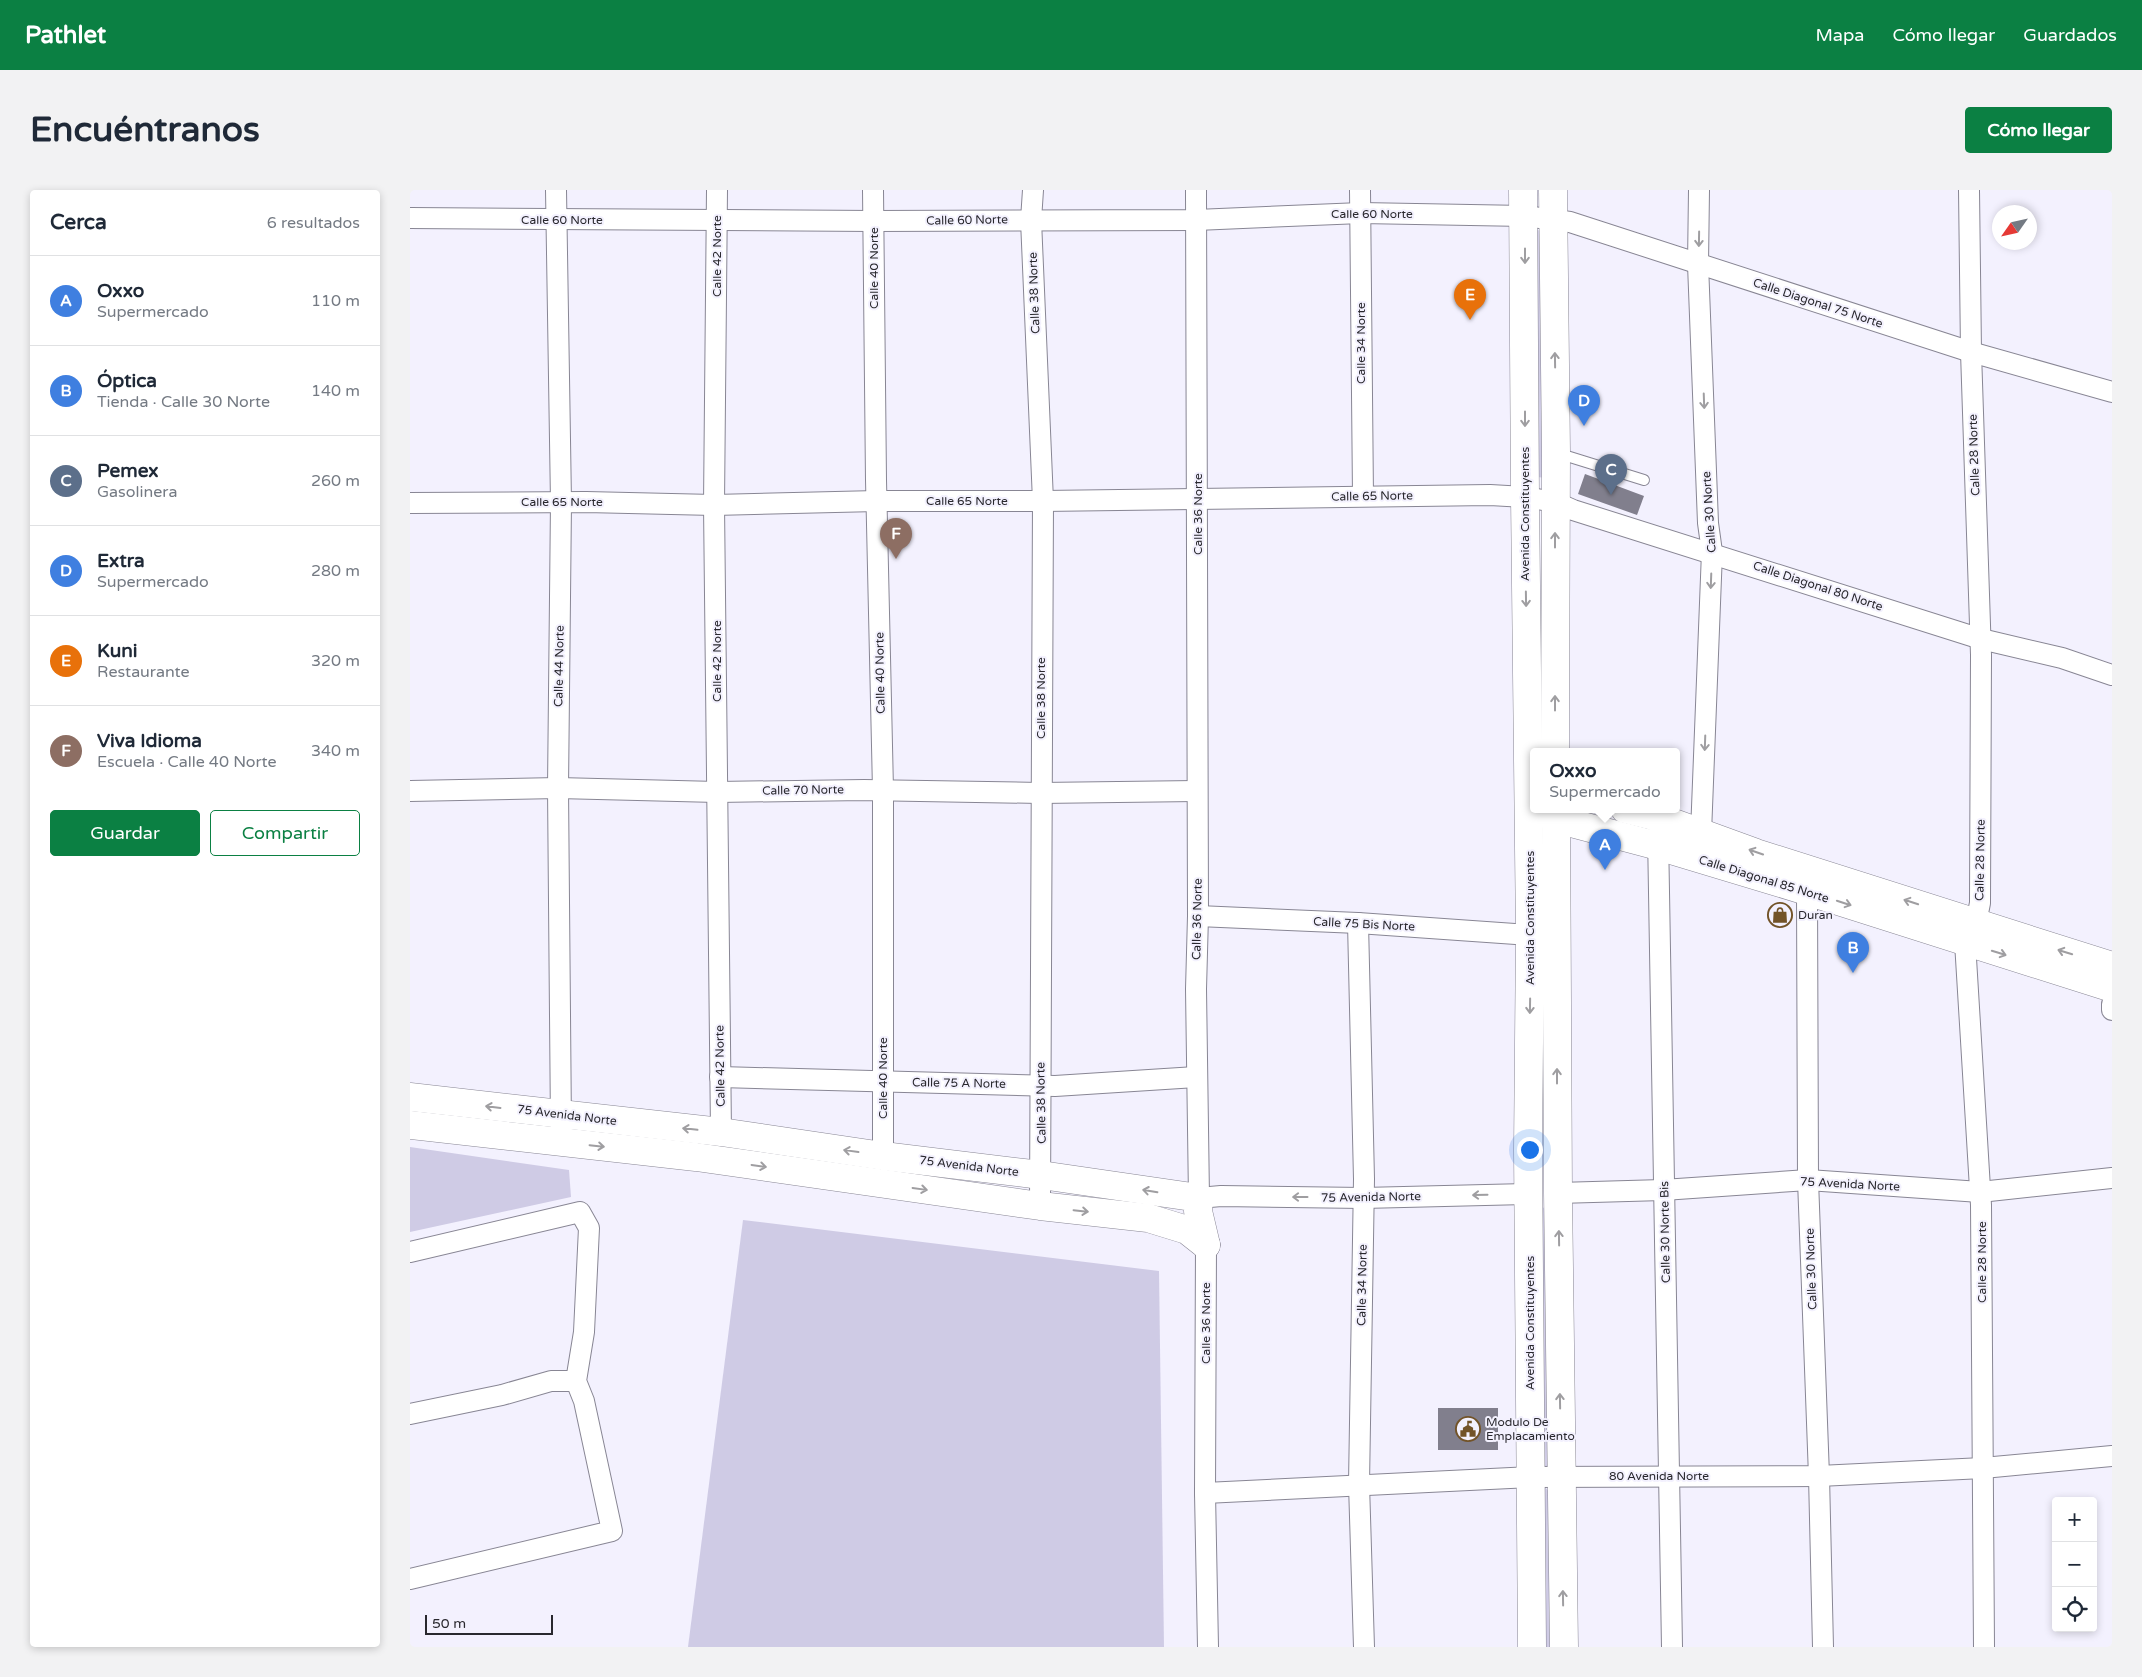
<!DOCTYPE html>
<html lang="es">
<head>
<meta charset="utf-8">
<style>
  :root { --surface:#fff; --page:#f2f2f3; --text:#1f2937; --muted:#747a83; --line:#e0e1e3; --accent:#0b8043 }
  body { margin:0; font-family:"Varela Round",sans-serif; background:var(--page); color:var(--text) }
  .controls { position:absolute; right:15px; bottom:15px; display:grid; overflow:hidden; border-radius:5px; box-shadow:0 2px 8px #0003 }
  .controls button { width:45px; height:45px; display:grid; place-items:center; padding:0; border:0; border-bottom:1px solid var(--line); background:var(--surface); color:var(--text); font:25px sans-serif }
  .compass { position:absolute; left:1582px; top:15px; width:45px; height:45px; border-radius:50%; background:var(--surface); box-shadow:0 2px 8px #0003; rotate:236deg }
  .scale { position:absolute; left:15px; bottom:12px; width:128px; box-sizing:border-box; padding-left:5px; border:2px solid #29282e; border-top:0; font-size:14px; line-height:18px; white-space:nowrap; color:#29282e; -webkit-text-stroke:4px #f3f1fe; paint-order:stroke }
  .you { position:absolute; left:1119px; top:959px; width:18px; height:18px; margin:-12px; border:4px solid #fff; border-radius:50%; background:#1a73e8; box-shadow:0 0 0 8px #1a73e833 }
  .badge { display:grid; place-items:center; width:32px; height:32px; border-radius:50%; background:var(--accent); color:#fff; font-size:16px; font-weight:700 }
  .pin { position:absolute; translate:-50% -41px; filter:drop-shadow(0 1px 2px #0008) }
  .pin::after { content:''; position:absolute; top:26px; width:18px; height:15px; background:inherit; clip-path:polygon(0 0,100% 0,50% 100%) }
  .popup { position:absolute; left:1120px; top:558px; width:150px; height:65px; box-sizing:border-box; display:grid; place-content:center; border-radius:5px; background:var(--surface); filter:drop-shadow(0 1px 4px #0005); font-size:16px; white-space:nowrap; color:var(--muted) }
  .popup b { font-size:19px; color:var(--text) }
  .popup::after { content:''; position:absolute; left:50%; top:100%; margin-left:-10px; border:10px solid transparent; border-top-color:var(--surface) }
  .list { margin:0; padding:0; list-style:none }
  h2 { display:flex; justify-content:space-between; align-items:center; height:65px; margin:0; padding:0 20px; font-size:21px }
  h2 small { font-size:16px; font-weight:400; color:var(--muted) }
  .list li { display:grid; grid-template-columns:32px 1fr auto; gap:15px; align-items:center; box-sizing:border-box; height:90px; padding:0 20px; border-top:1px solid var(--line) }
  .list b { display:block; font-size:19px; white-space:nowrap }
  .list p { margin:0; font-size:16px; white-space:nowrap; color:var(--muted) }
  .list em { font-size:16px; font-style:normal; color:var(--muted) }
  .actions { display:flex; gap:10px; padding:15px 20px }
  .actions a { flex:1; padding:11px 0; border:1px solid var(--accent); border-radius:5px; text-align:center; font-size:18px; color:var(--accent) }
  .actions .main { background:var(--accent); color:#fff }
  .icon { flex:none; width:28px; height:28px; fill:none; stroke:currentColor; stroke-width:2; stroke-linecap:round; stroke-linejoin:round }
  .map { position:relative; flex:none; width:1702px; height:1457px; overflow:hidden; border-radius:5px }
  header { display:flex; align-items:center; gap:30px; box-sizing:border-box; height:70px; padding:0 25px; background:var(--accent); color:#fff }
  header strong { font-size:24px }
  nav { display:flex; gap:28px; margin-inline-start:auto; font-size:18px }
  .intro { display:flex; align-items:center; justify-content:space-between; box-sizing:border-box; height:120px; padding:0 30px }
  h1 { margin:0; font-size:35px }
  .button { padding:12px 22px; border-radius:5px; background:var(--accent); color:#fff; font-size:18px; font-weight:700 }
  main { display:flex; gap:30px; padding:0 30px }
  aside { flex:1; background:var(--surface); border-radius:5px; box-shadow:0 2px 8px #0003 }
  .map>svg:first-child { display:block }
  .green { fill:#cfcbe5 }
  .building { fill:#817f8d }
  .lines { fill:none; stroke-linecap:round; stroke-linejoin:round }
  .lane-casing { stroke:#888694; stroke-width:12 }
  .street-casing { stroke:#888694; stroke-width:22 }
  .secondary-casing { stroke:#888694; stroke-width:29 }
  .lane { stroke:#fff; stroke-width:10 }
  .street { stroke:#fff; stroke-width:20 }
  .secondary { stroke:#fff; stroke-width:28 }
  .oneway { stroke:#9f9ea1 }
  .labels { text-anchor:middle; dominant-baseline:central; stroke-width:4; stroke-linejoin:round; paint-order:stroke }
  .street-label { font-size:12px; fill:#29282e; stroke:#f3f1fe }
  .poi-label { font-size:12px; fill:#29282e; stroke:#f3f1fe; text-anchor:start }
</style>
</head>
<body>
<header>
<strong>Pathlet</strong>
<nav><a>Mapa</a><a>Cómo llegar</a><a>Guardados</a></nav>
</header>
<div class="intro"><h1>Encuéntranos</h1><a class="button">Cómo llegar</a></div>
<main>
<aside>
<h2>Cerca<small>6 resultados</small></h2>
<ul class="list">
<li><span class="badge" style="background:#3f7fe0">A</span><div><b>Oxxo</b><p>Supermercado</p></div><em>110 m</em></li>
<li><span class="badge" style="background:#3f7fe0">B</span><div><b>Óptica</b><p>Tienda · Calle 30 Norte</p></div><em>140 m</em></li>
<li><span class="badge" style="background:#5c6f8a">C</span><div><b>Pemex</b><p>Gasolinera</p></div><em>260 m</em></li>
<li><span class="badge" style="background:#3f7fe0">D</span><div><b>Extra</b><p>Supermercado</p></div><em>280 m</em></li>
<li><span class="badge" style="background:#e8710a">E</span><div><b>Kuni</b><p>Restaurante</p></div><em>320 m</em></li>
<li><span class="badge" style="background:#8d6e63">F</span><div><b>Viva Idioma</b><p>Escuela · Calle 40 Norte</p></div><em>340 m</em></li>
</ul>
<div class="actions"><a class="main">Guardar</a><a>Compartir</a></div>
</aside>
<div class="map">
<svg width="1702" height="1457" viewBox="0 0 1702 1457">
  <rect width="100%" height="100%" fill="#f3f1fe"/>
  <!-- green -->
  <g class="green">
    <polygon points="1125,40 1136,41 1136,288 1127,287"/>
    <polygon points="0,957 159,980 161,1007 0,1042"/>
    <polygon points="1132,1016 1138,1023 1140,1275 1135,1277 1132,1274"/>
    <polygon points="333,1030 749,1081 754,1457 278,1457"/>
    <polygon points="1135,1297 1140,1303 1142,1457 1132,1457 1131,1302"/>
  </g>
  <!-- building -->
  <g class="building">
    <polygon points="1175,284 1234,306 1227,325 1168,304"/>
    <rect x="1028" y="1218" width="60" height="42"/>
  </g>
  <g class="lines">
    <defs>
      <polyline id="lane" points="1147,263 1234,290"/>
      <g id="street">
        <polyline points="146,0 151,312 148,598 151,938"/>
        <polyline points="307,0 304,315 311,942"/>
        <polyline points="463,0 466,290 473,600 473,966"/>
        <polyline points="623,0 621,30 633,311 630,1016"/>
        <polyline points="786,0 788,726 786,799 789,1008 811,1006 953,1008 1119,1004"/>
        <polyline points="950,0 953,306"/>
        <polyline points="1289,0 1288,74 1298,333 1302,362 1291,643"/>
        <polyline points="1559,0 1561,162 1571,465 1570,713 1566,733 1555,752 1571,1015 1574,1457"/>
        <polyline points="0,28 464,31 786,30 951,23 1115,26 1160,32 1561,162 1702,202"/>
        <polyline points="0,313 176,312 304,315 467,311 633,311 1080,305 1115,307 1145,312 1163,320 1571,449 1652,468 1702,485"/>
        <polyline points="0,601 148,598 307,602 454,600 630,603 786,601"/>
        <polyline points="1248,644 1262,1457"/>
        <polyline points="1397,701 1398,990 1409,1286 1413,1457"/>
        <polyline points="788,726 948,733 1120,745"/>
        <polyline points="948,733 954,989 949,1294 954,1457"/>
        <polyline points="1702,814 1702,820"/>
        <polyline points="310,887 645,896 786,887"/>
        <polyline points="1148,1003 1253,1000 1398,990 1570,1002 1702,988"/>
        <polyline points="796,1055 795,1303 798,1457"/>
        <polyline points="0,1062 170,1022 179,1038 174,1142 166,1191 174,1211 202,1341 0,1389"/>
        <polyline points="0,1224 92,1205 141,1191 166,1191"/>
        <polyline points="795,1303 1121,1287 1409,1286 1573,1278 1702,1266"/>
      </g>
      <g id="secondary">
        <polyline points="1113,0 1115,307 1120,745 1118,960 1122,1457"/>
        <polyline points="1143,0 1146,263 1145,561"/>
        <polyline points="1146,619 1148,1003 1154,1457"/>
        <polyline points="1215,619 1247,627 1346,663 1702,776"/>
        <polyline points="1130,622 1165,634 1248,656 1397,701 1702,798"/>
        <polyline points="0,907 311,942 473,966 631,985 789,1008 788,1021 796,1055"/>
        <polyline points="0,935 286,967 630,1016 738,1028 777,1040 796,1055"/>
      </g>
    </defs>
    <!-- lane casing -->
    <use href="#lane" class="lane-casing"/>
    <!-- street casing -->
    <use href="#street" class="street-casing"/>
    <!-- secondary casing -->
    <use href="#secondary" class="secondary-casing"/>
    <!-- lane -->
    <use href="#lane" class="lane"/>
    <!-- street -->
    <use href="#street" class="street"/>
    <!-- secondary -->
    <use href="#secondary" class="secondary"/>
  </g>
  <!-- one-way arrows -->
  <defs><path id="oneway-shaft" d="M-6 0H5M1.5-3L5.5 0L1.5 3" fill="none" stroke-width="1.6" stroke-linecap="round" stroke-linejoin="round" transform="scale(1.25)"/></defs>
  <g class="oneway">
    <use href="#oneway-shaft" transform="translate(1289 49) rotate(91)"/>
    <use href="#oneway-shaft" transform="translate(1115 66) rotate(90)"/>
    <use href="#oneway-shaft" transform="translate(1145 170) rotate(-91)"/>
    <use href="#oneway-shaft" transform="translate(1294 211) rotate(88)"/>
    <use href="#oneway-shaft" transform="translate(1115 229) rotate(90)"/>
    <use href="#oneway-shaft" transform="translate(1145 350) rotate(-90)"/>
    <use href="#oneway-shaft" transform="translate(1301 391) rotate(92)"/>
    <use href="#oneway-shaft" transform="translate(1116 409) rotate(89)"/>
    <use href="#oneway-shaft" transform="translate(1145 513) rotate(-90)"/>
    <use href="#oneway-shaft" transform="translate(1295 553) rotate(92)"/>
    <use href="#oneway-shaft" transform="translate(1346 662) rotate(-161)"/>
    <use href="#oneway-shaft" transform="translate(1501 712) rotate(-162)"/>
    <use href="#oneway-shaft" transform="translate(1434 713) rotate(18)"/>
    <use href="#oneway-shaft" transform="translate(1655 762) rotate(-163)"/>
    <use href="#oneway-shaft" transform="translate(1589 763) rotate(17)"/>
    <use href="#oneway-shaft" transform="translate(1120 816) rotate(91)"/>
    <use href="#oneway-shaft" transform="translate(1147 886) rotate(-90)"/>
    <use href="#oneway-shaft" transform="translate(83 917) rotate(-173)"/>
    <use href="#oneway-shaft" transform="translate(280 939) rotate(-174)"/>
    <use href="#oneway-shaft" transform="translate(187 956) rotate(6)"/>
    <use href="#oneway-shaft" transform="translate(441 961) rotate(-172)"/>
    <use href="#oneway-shaft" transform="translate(349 976) rotate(8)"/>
    <use href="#oneway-shaft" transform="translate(510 999) rotate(8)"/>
    <use href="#oneway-shaft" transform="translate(740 1001) rotate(-171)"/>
    <use href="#oneway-shaft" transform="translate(1070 1005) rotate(179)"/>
    <use href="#oneway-shaft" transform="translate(890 1007) rotate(-180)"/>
    <use href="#oneway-shaft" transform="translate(671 1021) rotate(6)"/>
    <use href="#oneway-shaft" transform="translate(1149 1048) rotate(-91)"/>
    <use href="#oneway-shaft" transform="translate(1150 1211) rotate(-91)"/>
    <use href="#oneway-shaft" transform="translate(1153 1408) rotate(-91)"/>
  </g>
  <!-- icons -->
  <defs>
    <symbol id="shop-ring" viewBox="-11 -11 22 22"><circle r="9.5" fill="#f3f1fe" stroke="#725328" stroke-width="1.5"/><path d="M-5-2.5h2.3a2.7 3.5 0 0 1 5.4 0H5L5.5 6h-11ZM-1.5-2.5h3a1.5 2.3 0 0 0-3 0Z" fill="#725328"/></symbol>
    <symbol id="civic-ring" viewBox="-11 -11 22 22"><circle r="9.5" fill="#f3f1fe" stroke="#725328" stroke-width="1.5"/><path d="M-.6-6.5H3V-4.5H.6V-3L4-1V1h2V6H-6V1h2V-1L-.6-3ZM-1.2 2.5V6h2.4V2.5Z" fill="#725328"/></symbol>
  </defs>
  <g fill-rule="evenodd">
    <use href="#shop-ring" x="1356" y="711" width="28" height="28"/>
    <use href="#civic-ring" x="1044" y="1225" width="28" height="28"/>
  </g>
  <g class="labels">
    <!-- street labels -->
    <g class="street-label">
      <text x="962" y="24">Calle 60 Norte</text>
      <text x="152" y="30">Calle 60 Norte</text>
      <text transform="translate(557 30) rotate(-1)">Calle 60 Norte</text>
      <text transform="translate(307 66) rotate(-90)">Calle 42 Norte</text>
      <text transform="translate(464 78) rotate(-90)">Calle 40 Norte</text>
      <text transform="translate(624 103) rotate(-92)">Calle 38 Norte</text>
      <text transform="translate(1408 113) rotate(18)">Calle Diagonal 75 Norte</text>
      <text transform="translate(951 153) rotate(-90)">Calle 34 Norte</text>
      <text transform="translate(1564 265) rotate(-92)">Calle 28 Norte</text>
      <text transform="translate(962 306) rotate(-1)">Calle 65 Norte</text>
      <text x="557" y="311">Calle 65 Norte</text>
      <text x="152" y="312">Calle 65 Norte</text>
      <text transform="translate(1299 322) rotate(-94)">Calle 30 Norte</text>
      <text transform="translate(788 324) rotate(-90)">Calle 36 Norte</text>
      <text transform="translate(1115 324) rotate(-90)">Avenida Constituyentes</text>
      <text transform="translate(1408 396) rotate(18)">Calle Diagonal 80 Norte</text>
      <text transform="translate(307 471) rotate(-90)">Calle 42 Norte</text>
      <text transform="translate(149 476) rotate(-89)">Calle 44 Norte</text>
      <text transform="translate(470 483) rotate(-91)">Calle 40 Norte</text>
      <text transform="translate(631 508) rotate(-90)">Calle 38 Norte</text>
      <text transform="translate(393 600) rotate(-1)">Calle 70 Norte</text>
      <text transform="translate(1570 670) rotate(-89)">Calle 28 Norte</text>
      <text transform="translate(1354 689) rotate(17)">Calle Diagonal 85 Norte</text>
      <text transform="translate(1120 728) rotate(-90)">Avenida Constituyentes</text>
      <text transform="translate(787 729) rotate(-89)">Calle 36 Norte</text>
      <text transform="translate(954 734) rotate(3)">Calle 75 Bis Norte</text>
      <text transform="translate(310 876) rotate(-91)">Calle 42 Norte</text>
      <text transform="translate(473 888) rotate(-90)">Calle 40 Norte</text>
      <text transform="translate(549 893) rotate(1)">Calle 75 A Norte</text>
      <text transform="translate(631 913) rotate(-91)">Calle 38 Norte</text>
      <text transform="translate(157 925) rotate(7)">75 Avenida Norte</text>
      <text transform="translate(559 976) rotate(7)">75 Avenida Norte</text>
      <text transform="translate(1440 994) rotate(3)">75 Avenida Norte</text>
      <text transform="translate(961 1007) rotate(-1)">75 Avenida Norte</text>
      <text transform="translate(1255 1042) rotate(-91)">Calle 30 Norte Bis</text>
      <text transform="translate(1572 1072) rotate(-90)">Calle 28 Norte</text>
      <text transform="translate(1401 1079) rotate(-92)">Calle 30 Norte</text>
      <text transform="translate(952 1095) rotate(-89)">Calle 34 Norte</text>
      <text transform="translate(796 1133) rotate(-90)">Calle 36 Norte</text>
      <text transform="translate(1120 1133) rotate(-90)">Avenida Constituyentes</text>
      <text x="1249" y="1286">80 Avenida Norte</text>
    </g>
    <!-- poi labels -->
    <g class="poi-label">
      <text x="1388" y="725">Duran</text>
      <text x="1076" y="1232">Modulo De<tspan x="1076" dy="14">Emplacamiento</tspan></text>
    </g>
  </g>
</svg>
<div class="controls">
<button>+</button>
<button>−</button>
<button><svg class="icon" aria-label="locate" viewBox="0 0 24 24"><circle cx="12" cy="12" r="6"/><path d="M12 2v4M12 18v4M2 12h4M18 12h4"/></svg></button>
</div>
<svg class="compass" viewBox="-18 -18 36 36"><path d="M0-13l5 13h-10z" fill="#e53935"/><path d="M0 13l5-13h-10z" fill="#747a83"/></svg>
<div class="scale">50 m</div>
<div class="you"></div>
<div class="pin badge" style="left:1195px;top:680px;background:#3f7fe0">A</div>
<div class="popup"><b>Oxxo</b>Supermercado</div>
<div class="pin badge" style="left:1443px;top:783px;background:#3f7fe0">B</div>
<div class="pin badge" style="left:1201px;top:305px;background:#5c6f8a">C</div>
<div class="pin badge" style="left:1174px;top:236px;background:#3f7fe0">D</div>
<div class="pin badge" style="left:1060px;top:130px;background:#e8710a">E</div>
<div class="pin badge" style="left:486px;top:369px;background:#8d6e63">F</div>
</div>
</main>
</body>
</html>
